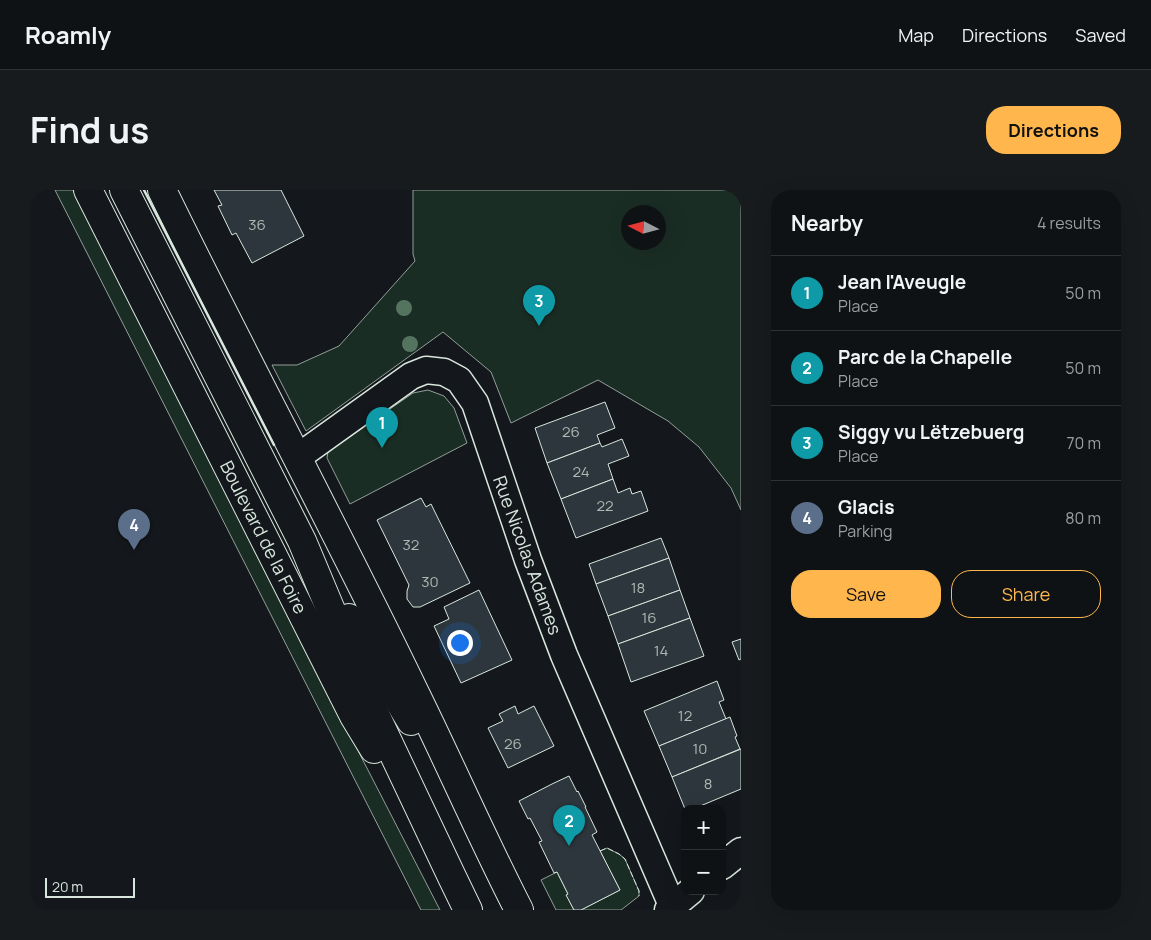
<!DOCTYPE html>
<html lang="en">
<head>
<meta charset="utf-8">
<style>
  :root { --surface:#0f1215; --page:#181b1e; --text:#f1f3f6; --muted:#9b9ea0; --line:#2f3234; --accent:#ffb74d }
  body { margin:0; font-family:Manrope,sans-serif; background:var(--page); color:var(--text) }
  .controls { position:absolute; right:15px; bottom:15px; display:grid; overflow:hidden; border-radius:10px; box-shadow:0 5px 20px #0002 }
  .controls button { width:45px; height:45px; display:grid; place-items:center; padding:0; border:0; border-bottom:1px solid var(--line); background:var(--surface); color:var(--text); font:25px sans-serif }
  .compass { position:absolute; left:591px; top:15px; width:45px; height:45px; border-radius:50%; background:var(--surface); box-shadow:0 5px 20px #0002; rotate:276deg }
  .scale { position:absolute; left:15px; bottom:12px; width:90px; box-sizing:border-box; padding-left:5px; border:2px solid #d8e6dc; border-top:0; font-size:14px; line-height:18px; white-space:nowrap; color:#d8e6dc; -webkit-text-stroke:4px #14181c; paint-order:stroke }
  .you { position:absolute; left:429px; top:452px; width:18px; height:18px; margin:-12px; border:4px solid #fff; border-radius:50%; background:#1a73e8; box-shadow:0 0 0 8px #1a73e833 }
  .badge { display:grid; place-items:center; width:32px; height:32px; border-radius:50%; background:var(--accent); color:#fff; font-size:16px; font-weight:700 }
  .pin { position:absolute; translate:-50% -41px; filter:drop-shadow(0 1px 2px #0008) }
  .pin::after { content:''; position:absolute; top:26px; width:18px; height:15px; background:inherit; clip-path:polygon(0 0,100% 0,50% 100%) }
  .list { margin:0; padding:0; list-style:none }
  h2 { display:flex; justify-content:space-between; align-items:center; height:65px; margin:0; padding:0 20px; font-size:21px }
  h2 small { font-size:16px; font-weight:400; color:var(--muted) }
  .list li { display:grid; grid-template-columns:32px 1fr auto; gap:15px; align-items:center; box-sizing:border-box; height:75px; padding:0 20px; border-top:1px solid var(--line) }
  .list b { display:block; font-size:19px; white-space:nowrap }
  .list p { margin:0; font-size:16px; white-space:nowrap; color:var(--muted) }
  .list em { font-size:16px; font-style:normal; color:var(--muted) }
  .actions { display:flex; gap:10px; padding:15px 20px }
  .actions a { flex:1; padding:11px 0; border:1px solid var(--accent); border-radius:20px; text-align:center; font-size:18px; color:var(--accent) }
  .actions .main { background:var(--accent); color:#111 }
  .map { position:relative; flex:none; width:711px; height:720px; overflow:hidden; border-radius:20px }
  header { display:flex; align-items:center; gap:30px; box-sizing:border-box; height:70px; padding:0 25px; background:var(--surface); border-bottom:1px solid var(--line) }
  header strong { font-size:24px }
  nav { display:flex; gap:28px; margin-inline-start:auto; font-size:18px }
  .intro { display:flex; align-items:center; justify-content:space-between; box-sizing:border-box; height:120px; padding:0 30px }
  h1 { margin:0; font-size:35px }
  .button { padding:12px 22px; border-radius:20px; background:var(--accent); color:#111; font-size:18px; font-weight:700 }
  main { display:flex; gap:30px; padding:0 30px }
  aside { flex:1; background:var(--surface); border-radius:20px; box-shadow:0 5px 20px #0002 }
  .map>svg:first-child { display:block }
  .green { fill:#1a2d24; stroke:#939e99; fill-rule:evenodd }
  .building { fill:#2c363c; stroke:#d8e6dc }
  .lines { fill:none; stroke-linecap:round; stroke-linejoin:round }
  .street-casing { stroke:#d8e6dc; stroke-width:29 }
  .primary-casing { stroke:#d8e6dc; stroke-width:30 }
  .street { stroke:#14181c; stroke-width:26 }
  .primary { stroke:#14181c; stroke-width:28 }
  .fence { stroke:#d8e6dc; stroke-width:1; stroke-dasharray:6 2.5; stroke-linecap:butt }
  .wall { stroke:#d8e6dc; stroke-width:2.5 }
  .tree { fill:#55745f }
  .labels { text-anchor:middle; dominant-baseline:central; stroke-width:4; stroke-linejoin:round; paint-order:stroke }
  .number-label { font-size:15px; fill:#adbab4 }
  .street-label { font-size:18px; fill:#d8e6dc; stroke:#14181c }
</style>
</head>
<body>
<header>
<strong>Roamly</strong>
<nav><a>Map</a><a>Directions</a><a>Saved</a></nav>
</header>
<div class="intro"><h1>Find us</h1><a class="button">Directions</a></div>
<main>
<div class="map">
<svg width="711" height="720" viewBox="0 0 711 720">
  <rect width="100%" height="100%" fill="#14181c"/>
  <!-- green -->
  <g class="green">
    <polygon points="25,0 43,0 136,181 218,347 410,720 391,720"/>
    <path d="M383,0h328v320l-10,-22 -32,-41 -31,-26 -70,-41 -87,43 -20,-51 -48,-40 -137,99 -34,-66h25l42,-19 76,-85 -2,-7zM628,22v30h-30v-30z"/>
    <polygon points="398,200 414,206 424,218 437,253 320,314 297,268 298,262 383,203"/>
    <polygon points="577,658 589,664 595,669 609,701 609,706 591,720 551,720 590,700 570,661"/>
    <polygon points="527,682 538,704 537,706 544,720 526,720 511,690"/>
  </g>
  <!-- building -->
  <g class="building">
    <polygon points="184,0 251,0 274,46 222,73 206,43 202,45 188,16 192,15"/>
    <polygon points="575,212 585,238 567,245 570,253 517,273 505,238"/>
    <polygon points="592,249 599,266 578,274 583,289 531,309 517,273 570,253 572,257"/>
    <polygon points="583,289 588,303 600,298 602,304 611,301 618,321 546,348 531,309"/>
    <polygon points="391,308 396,317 401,314 440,393 390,417 383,417 377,409 377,401 379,395 347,330"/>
    <polygon points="631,348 639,368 566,394 559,374"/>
    <polygon points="639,368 650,400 578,426 566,394"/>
    <polygon points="449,400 482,470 431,493 404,436 419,429 414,417"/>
    <polygon points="650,400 660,428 588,454 578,426"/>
    <polygon points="660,428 674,466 601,492 588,454"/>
    <polygon points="711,449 711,469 709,470 702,452"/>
    <polygon points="687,491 694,510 689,512 696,529 629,556 614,521"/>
    <polygon points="485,516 488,524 504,516 524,556 478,578 458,538 473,531 469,524"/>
    <polygon points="700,527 707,546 705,547 710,559 642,587 629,556"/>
    <polygon points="711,559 711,599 663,619 655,619 642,587"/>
    <polygon points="539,586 547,602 548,601 556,617 555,617 567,642 562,645 590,700 551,720 544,720 536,705 538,704 527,682 524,683 509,652 512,651 500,628 498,629 489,611 522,594"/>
  </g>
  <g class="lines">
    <defs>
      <g id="street">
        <polyline points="268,267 381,186 396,180 414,182 429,190 445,213 498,370 534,465 644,720"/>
        <polyline points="692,676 711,661"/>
        <polyline points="638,720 661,701"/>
      </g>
      <g id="primary">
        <polyline points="58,0 324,526 344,559"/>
        <polyline points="94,0 272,351 341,516 422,687 438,720"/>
        <path d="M132,0c82,168 171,333 252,501 36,73 68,147 105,219"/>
        <polyline points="319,428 381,531"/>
      </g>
    </defs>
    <!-- street casing -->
    <use href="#street" class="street-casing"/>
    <!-- primary casing -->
    <use href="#primary" class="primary-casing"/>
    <!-- street -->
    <use href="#street" class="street"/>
    <!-- primary -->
    <use href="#primary" class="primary"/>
    <!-- fence -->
    <polyline class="fence" points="570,661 577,658 589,664 595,669 609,701 609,706"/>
    <!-- wall -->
    <polyline class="wall" points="114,0 244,255"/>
  </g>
  <!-- trees -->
  <g class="tree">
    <circle cx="374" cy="118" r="8"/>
    <circle cx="380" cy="154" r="8"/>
  </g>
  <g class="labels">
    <!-- number labels -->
    <g class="number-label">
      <text x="227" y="34">36</text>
      <text x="541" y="241">26</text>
      <text x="551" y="281">24</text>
      <text x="575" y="315">22</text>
      <text x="381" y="354">32</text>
      <text x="400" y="391">30</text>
      <text x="608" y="397">18</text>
      <text x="619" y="427">16</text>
      <text x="631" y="460">14</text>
      <text x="655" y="525">12</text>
      <text x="483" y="553">26</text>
      <text x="670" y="558">10</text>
      <text x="678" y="593">8</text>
    </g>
    <!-- street labels -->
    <g class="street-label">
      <text transform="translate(234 347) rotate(63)">Boulevard de la Foire</text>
      <text transform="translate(498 365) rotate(70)">Rue Nicolas Adames</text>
    </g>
  </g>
</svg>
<div class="controls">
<button>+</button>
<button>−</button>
</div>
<svg class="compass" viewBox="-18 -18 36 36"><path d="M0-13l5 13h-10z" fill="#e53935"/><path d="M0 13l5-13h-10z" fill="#9b9ea0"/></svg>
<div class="scale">20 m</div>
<div class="you"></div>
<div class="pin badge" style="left:352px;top:258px;background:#0f9aa8">1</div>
<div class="pin badge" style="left:539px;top:656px;background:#0f9aa8">2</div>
<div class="pin badge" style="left:509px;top:136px;background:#0f9aa8">3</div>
<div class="pin badge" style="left:104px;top:360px;background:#5c6f8a">4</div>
</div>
<aside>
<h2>Nearby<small>4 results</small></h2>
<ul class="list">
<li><span class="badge" style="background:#0f9aa8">1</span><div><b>Jean l'Aveugle</b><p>Place</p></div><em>50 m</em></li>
<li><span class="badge" style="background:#0f9aa8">2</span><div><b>Parc de la Chapelle</b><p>Place</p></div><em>50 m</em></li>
<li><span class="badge" style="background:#0f9aa8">3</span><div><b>Siggy vu Lëtzebuerg</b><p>Place</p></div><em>70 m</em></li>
<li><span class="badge" style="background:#5c6f8a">4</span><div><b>Glacis</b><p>Parking</p></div><em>80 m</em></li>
</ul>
<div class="actions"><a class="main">Save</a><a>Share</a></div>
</aside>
</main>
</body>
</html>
